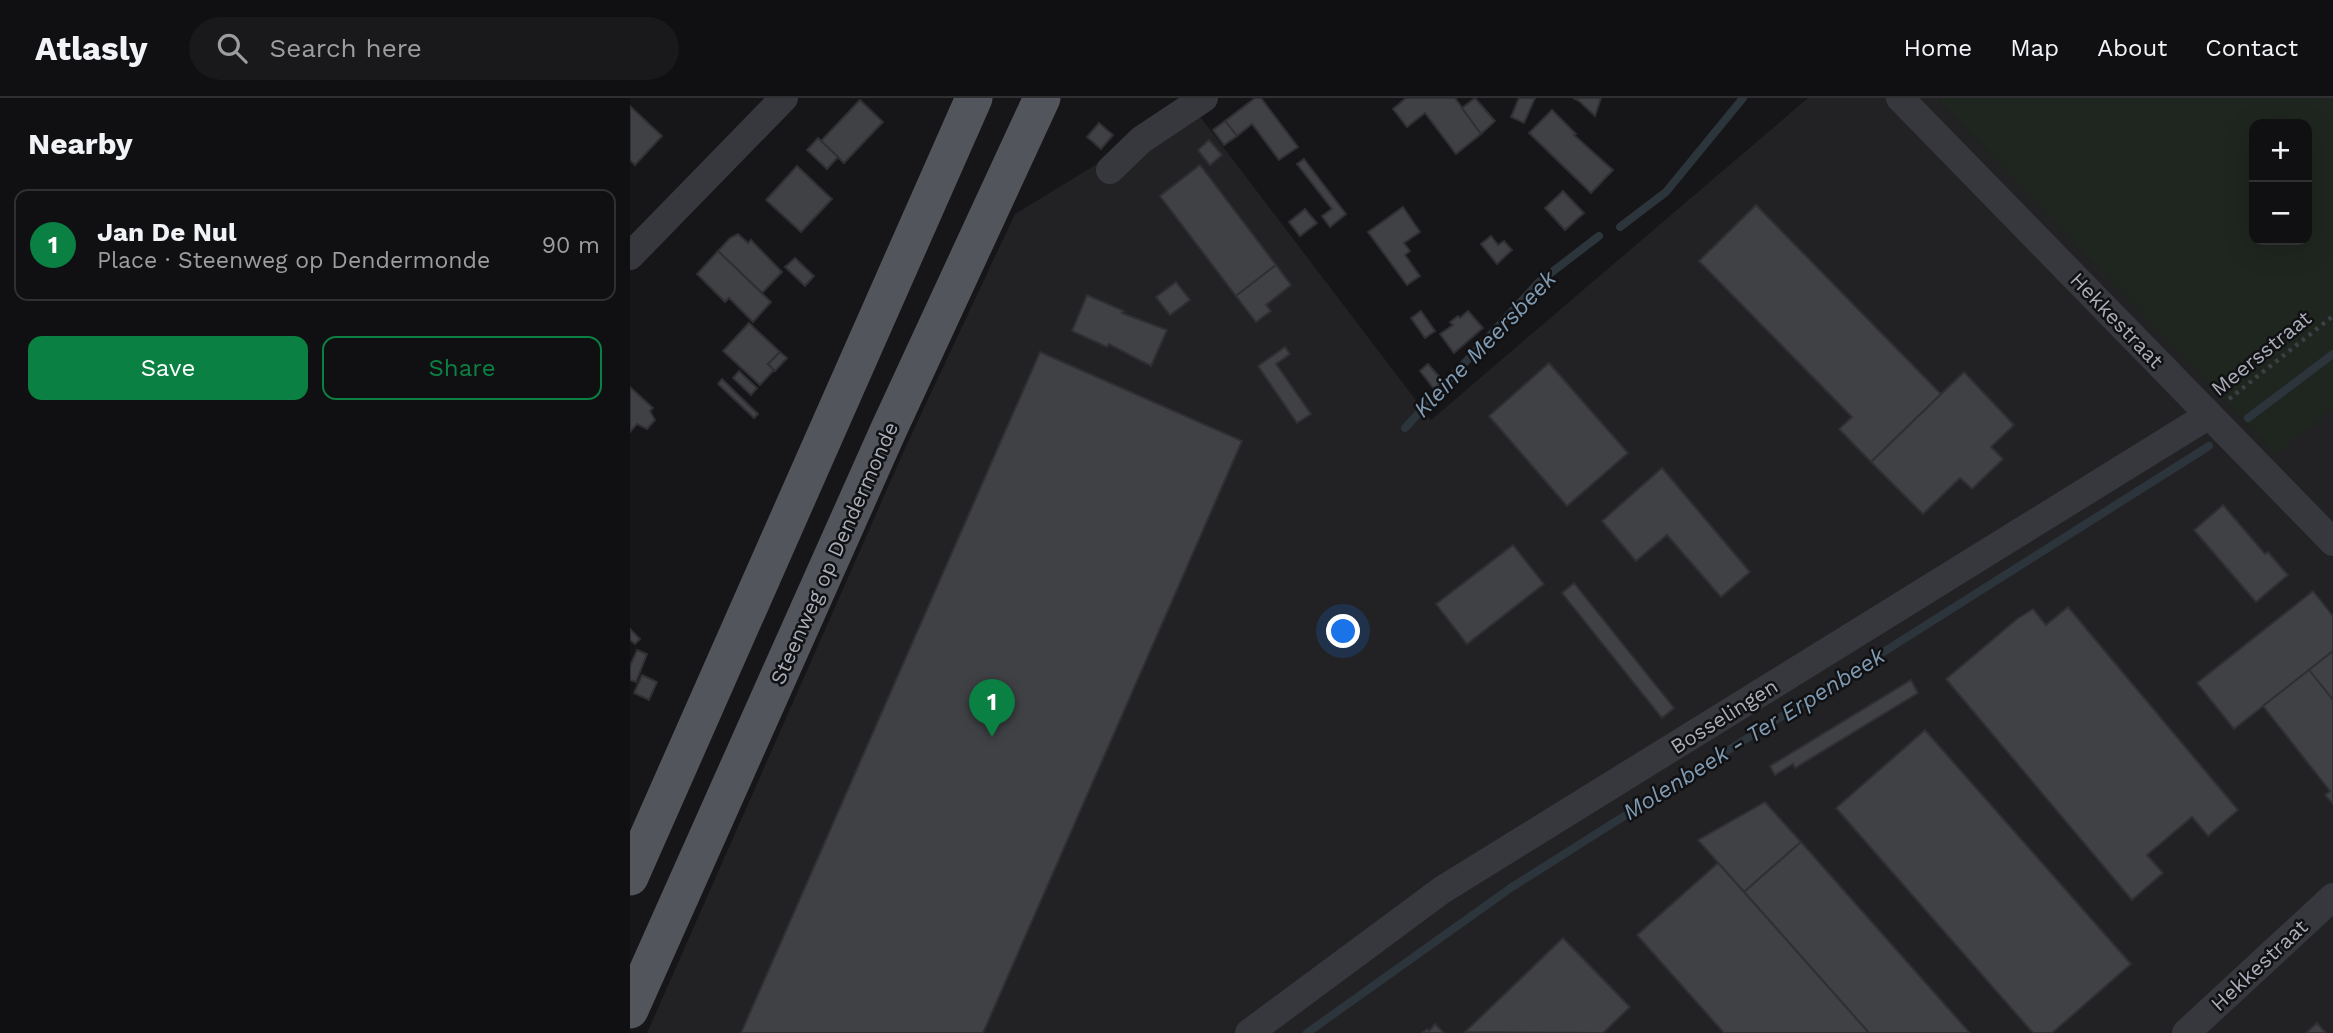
<!DOCTYPE html>
<html lang="en">
<head>
<meta charset="utf-8">
<style>
  :root { --surface:#101012; --page:#19191b; --text:#f1f3f6; --muted:#9c9d9f; --line:#303032; --accent:#0b8043 }
  body { margin:0; font-family:"Work Sans",sans-serif; background:var(--page); color:var(--text) }
  .controls { position:absolute; right:21px; top:21px; display:grid; overflow:hidden; border-radius:14px; box-shadow:0 7px 28px #0002 }
  .controls button { width:63px; height:63px; display:grid; place-items:center; padding:0; border:0; border-bottom:2px solid var(--line); background:var(--surface); color:var(--text); font:35px sans-serif }
  .you { position:absolute; left:714px; top:534px; width:24px; height:24px; margin:-18px; border:5px solid #fff; border-radius:50%; background:#1a73e8; box-shadow:0 0 0 10px #1a73e833 }
  .badge { display:grid; place-items:center; width:46px; height:46px; border-radius:50%; background:var(--accent); color:#fff; font-size:23px; font-weight:700 }
  .pin { position:absolute; translate:-50% -58px; filter:drop-shadow(0 2px 4px #0008) }
  .pin::after { content:''; position:absolute; top:37px; width:24px; height:21px; background:inherit; clip-path:polygon(0 0,100% 0,50% 100%) }
  .list { margin:0; padding:0; list-style:none }
  h2 { display:flex; justify-content:space-between; align-items:center; height:91px; margin:0; padding:0 28px; font-size:30px }
  h2 small { font-size:23px; font-weight:400; color:var(--muted) }
  .list li { display:grid; grid-template-columns:46px 1fr auto; gap:21px; align-items:center; box-sizing:border-box; height:112px; margin:0 14px 14px; padding:0 14px; border:2px solid var(--line); border-radius:14px }
  .list b { display:block; font-size:26px; white-space:nowrap }
  .list p { margin:0; font-size:23px; white-space:nowrap; color:var(--muted) }
  .list em { font-size:23px; font-style:normal; color:var(--muted) }
  .actions { display:flex; gap:14px; padding:21px 28px }
  .actions a { flex:1; padding:16px 0; border:2px solid var(--accent); border-radius:14px; text-align:center; font-size:24px; color:var(--accent) }
  .actions .main { background:var(--accent); color:#fff }
  .icon { flex:none; width:38px; height:38px; fill:none; stroke:currentColor; stroke-width:2; stroke-linecap:round; stroke-linejoin:round }
  .map { position:relative; flex:none; width:1703px; height:935px; overflow:hidden }
  header { display:flex; align-items:center; gap:42px; box-sizing:border-box; height:98px; padding:0 35px; background:var(--surface); border-bottom:2px solid var(--line) }
  header strong { font-size:33px }
  nav { display:flex; gap:38px; margin-inline-start:auto; font-size:24px }
  .search { width:490px; height:63px; background:var(--page); display:flex; align-items:center; gap:18px; box-sizing:border-box; padding:0 24px; border-radius:38px; color:var(--muted); font-size:26px }
  main { display:flex }
  aside { flex:1; background:var(--surface) }
  .map>svg:first-child { display:block }
  .built { fill:#222225 }
  .green { fill:#1e261f; fill-rule:evenodd }
  .lines { fill:none; stroke-linecap:round; stroke-linejoin:round }
  .stream { stroke:#2c353c; stroke-width:8 }
  .building { fill:#404145; stroke:#303034; stroke-width:2 }
  .path { stroke:#3d3f44; stroke-width:4.5; stroke-dasharray:3.5 5; stroke-linecap:butt }
  .minor { stroke:#37383d; stroke-width:28 }
  .major { stroke:#53555c; stroke-width:37 }
  .labels { text-anchor:middle; dominant-baseline:central; stroke-width:5; stroke-linejoin:round; paint-order:stroke }
  .street-label { font-size:21px; fill:#a8adb8; stroke:#111113 }
  .water-label { font-size:23px; font-style:italic; fill:#7f9bb3; stroke:#111113 }
</style>
</head>
<body>
<header>
<strong>Atlasly</strong>
<div class="search"><svg class="icon" aria-label="search" viewBox="0 0 24 24"><circle cx="10" cy="10" r="6"/><path d="M15 15l6 6"/></svg>Search here</div>
<nav><a>Home</a><a>Map</a><a>About</a><a>Contact</a></nav>
</header>
<main>
<aside>
<h2>Nearby<small></small></h2>
<ul class="list">
<li><span class="badge">1</span><div><b>Jan De Nul</b><p>Place · Steenweg op Dendermonde</p></div><em>90 m</em></li>
</ul>
<div class="actions"><a class="main">Save</a><a>Share</a></div>
</aside>
<div class="map">
<svg width="1703" height="935" viewBox="0 0 1703 935">
  <rect width="100%" height="100%" fill="#161618"/>
  <!-- built -->
  <polygon class="built" points="1178,0 1307,0 1638,346 1703,298 1703,935 17,935 277,346 385,116 562,8 801,322"/>
  <!-- green -->
  <path class="green" d="M1307,0h396v310l-57,47zM1624,26h53v116h-53z"/>
  <g class="lines">
    <!-- stream -->
    <g class="stream">
      <polyline points="990,129 1036,94 1113,0"/>
      <polyline points="1618,320 1703,256"/>
      <polyline points="775,330 909,184 969,138"/>
      <polyline points="677,935 882,789 1579,348"/>
    </g>
  </g>
  <!-- building -->
  <g class="building">
    <polygon points="625,0 631,0 668,49 649,62 622,26 607,38 595,23"/>
    <polygon points="776,0 825,0 851,36 826,56 795,15 777,29 763,11"/>
    <polygon points="845,0 865,23 851,36 832,10"/>
    <polygon points="889,0 905,0 894,25 881,19"/>
    <polygon points="943,0 971,0 965,18 949,3"/>
    <polygon points="230,2 253,24 214,65 191,43"/>
    <polygon points="0,8 32,38 5,67 0,62"/>
    <polygon points="922,12 946,36 944,37 983,72 961,95 899,35"/>
    <polygon points="595,23 607,38 594,47 583,32"/>
    <polygon points="469,25 483,37 471,51 457,39"/>
    <polygon points="188,40 208,59 197,71 177,52"/>
    <polygon points="579,42 592,57 580,67 568,52"/>
    <polygon points="674,61 716,116 700,129 692,118 702,111 667,66"/>
    <polygon points="570,67 646,167 606,198 530,98"/>
    <polygon points="167,68 202,101 171,134 136,102"/>
    <polygon points="933,93 954,115 935,132 915,110"/>
    <polygon points="1126,107 1311,296 1241,364 1209,331 1222,319 1069,163"/>
    <polygon points="773,109 790,134 774,145 780,153 775,157 790,178 777,187 738,134"/>
    <polygon points="675,111 687,125 670,138 659,124"/>
    <polygon points="108,136 118,145 121,142 152,174 132,195 88,153 100,140"/>
    <polygon points="861,138 868,147 874,143 882,152 867,166 851,146"/>
    <polygon points="88,153 141,204 123,224 99,200 95,204 67,176"/>
    <polygon points="165,160 184,178 175,188 155,169"/>
    <polygon points="646,167 661,187 636,207 641,213 626,224 606,198"/>
    <polygon points="546,184 560,202 540,217 526,199"/>
    <polygon points="457,197 494,213 492,215 537,232 521,268 479,246 477,249 442,233"/>
    <polygon points="791,213 805,233 795,240 781,220"/>
    <polygon points="838,213 853,230 824,255 810,236 823,227 820,224 828,218 830,220"/>
    <polygon points="119,225 150,254 138,266 144,272 130,287 93,253"/>
    <polygon points="655,249 660,256 646,266 681,316 667,325 628,268"/>
    <polygon points="150,254 157,260 145,273 138,266"/>
    <polygon points="410,254 612,343 353,935 111,935"/>
    <polygon points="919,265 998,355 937,408 859,318"/>
    <polygon points="798,266 813,283 804,291 790,273"/>
    <polygon points="109,273 127,290 121,297 103,280"/>
    <polygon points="1334,274 1384,327 1361,349 1373,361 1342,391 1330,380 1293,416 1241,364"/>
    <polygon points="92,281 128,316 124,320 88,286"/>
    <polygon points="0,289 23,310 20,313 25,322 17,331 7,326 0,334"/>
    <polygon points="1032,370 1120,474 1091,499 1037,437 1006,463 972,423"/>
    <polygon points="1593,407 1635,456 1638,454 1658,477 1626,504 1564,432"/>
    <polygon points="883,447 914,486 837,546 806,506"/>
    <polygon points="944,485 1044,610 1032,620 932,495"/>
    <polygon points="1683,493 1703,518 1703,553 1604,631 1567,585"/>
    <polygon points="1438,509 1608,712 1578,738 1562,719 1517,757 1533,775 1502,802 1316,581 1387,521 1403,511 1416,527"/>
    <polygon points="0,531 10,541 5,546 0,542"/>
    <polygon points="7,552 17,556 6,584 0,582 0,568"/>
    <polygon points="1703,553 1703,602 1679,572"/>
    <polygon points="1679,572 1703,602 1703,706 1695,697 1700,693 1633,608"/>
    <polygon points="12,577 27,584 19,602 4,595"/>
    <polygon points="1281,582 1288,595 1165,670 1163,666 1145,677 1140,668"/>
    <polygon points="1295,632 1501,866 1422,935 1403,935 1206,710"/>
    <polygon points="1135,704 1171,744 1114,794 1068,742"/>
    <polygon points="1171,744 1340,935 1239,935 1114,794"/>
    <polygon points="1088,765 1114,794 1239,935 1094,935 1007,837"/>
    <polygon points="933,840 1000,909 973,935 835,934"/>
    <polygon points="1687,925 1696,935 1676,935"/>
    <polygon points="805,926 814,935 792,935 797,931 799,933"/>
  </g>
  <g class="lines">
    <!-- path -->
    <polyline class="path" points="1599,301 1703,218"/>
    <!-- minor -->
    <g class="minor">
      <polyline points="1270,0 1703,444"/>
      <polyline points="480,72 511,42 574,0"/>
      <polyline points="0,158 154,0"/>
      <polyline points="619,935 812,792 1579,317"/>
      <polyline points="1556,935 1703,799"/>
    </g>
    <!-- major -->
    <g class="major">
      <polyline points="0,779 344,0"/>
      <polyline points="0,912 258,333 412,0"/>
    </g>
  </g>
  <g class="labels">
    <!-- street labels -->
    <g class="street-label">
      <text transform="translate(1487 222) rotate(46)">Hekkestraat</text>
      <text transform="translate(1631 255) rotate(-39)">Meersstraat</text>
      <text transform="translate(204 455) rotate(-66)">Steenweg op Dendermonde</text>
      <text transform="translate(1094 618) rotate(-32)">Bosselingen</text>
      <text transform="translate(1629 867) rotate(-43)">Hekkestraat</text>
    </g>
    <!-- water labels -->
    <g class="water-label">
      <text transform="translate(855 246) rotate(-46)">Kleine Meersbeek</text>
      <text transform="translate(1124 636) rotate(-32)">Molenbeek - Ter Erpenbeek</text>
    </g>
  </g>
</svg>
<div class="controls">
<button>+</button>
<button>−</button>
</div>
<div class="you"></div>
<div class="pin badge" style="left:362px;top:639px">1</div>
</div>
</main>
</body>
</html>
